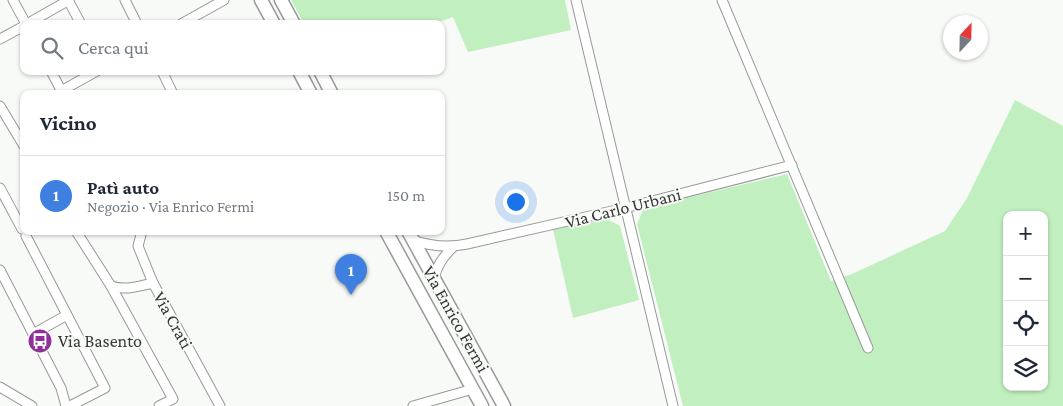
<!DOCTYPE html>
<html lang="it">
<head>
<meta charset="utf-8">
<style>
  :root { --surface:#fff; --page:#f6f6f7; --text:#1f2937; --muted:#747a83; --line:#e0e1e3; --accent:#d93025 }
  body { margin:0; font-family:"Crimson Pro",serif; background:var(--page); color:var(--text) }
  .controls { position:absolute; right:15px; bottom:15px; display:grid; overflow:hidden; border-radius:10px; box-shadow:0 1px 4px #0004 }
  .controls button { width:45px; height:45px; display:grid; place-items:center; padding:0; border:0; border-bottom:1px solid var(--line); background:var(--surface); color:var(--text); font:25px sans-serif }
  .compass { position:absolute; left:943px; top:15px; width:45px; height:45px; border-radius:50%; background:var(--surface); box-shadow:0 1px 4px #0004; rotate:22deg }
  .you { position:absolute; left:515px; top:201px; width:18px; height:18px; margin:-12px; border:4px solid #fff; border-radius:50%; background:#1a73e8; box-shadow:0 0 0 8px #1a73e833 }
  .badge { display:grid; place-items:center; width:32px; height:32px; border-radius:50%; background:var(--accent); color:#fff; font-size:16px; font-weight:700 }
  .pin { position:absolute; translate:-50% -41px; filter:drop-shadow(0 1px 2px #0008) }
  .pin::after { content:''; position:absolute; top:26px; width:18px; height:15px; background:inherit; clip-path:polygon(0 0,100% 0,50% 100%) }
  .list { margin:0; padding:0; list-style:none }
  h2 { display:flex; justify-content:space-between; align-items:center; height:65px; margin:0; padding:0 20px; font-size:21px }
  h2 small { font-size:16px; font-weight:400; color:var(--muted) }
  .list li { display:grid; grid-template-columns:32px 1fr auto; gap:15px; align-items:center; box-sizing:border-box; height:80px; padding:0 20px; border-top:1px solid var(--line) }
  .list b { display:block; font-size:19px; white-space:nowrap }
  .list p { margin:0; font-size:16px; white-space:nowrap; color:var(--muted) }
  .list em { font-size:16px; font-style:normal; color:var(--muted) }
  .icon { flex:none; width:28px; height:28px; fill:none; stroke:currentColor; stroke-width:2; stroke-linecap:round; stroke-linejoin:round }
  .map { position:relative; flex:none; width:1063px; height:406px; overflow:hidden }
  .search { position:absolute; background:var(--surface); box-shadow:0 1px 4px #0004; left:20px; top:20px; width:425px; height:55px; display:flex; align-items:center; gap:12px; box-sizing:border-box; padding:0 18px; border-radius:10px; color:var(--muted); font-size:19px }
  .panel { position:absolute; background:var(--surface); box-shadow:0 1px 4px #0004; left:20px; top:90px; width:425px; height:145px; border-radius:10px }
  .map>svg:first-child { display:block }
  .green { fill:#c1efc0; fill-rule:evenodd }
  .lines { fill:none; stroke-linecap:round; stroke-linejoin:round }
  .street-casing { stroke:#979997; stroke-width:11 }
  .secondary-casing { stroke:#979997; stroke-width:15 }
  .street { stroke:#fff; stroke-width:9 }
  .secondary { stroke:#fff; stroke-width:12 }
  .labels { text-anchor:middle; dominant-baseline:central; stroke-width:4; stroke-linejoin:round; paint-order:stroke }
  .street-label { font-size:18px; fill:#373837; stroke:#f7faf7 }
  .poi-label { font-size:18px; fill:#373837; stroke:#f7faf7; text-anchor:start }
</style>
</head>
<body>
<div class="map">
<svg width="1063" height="406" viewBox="0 0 1063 406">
  <rect width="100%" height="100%" fill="#f7faf7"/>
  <!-- green -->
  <g class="green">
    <polygon points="291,0 565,0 571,30 468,52 453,17 433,24 304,24"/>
    <path d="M1015,100l48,26v280h-380l-46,-182 7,-16 143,-34 44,107 21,-7 93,-43 22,-33zM1007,215h37v172h-37z"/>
    <polygon points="605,218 620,226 639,300 573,318 553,229"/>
  </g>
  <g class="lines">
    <defs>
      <g id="street">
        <polyline points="13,0 26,24"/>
        <polyline points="68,0 81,24"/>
        <polyline points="125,0 137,24"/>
        <polyline points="576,0 673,406"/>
        <polyline points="722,0 868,348"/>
        <polyline points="27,24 69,0"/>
        <polyline points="181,24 224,0"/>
        <polyline points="0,39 24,26"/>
        <polyline points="51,71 63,94"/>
        <polyline points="162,71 173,94"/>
        <polyline points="61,91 97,71"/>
        <polyline points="0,106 24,146"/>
        <polyline points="0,188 22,229"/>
        <path d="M76,231l35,55c14,5 28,0 42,-3"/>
        <polyline points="142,231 138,246 153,283 220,406"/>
        <polyline points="26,236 105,388 70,406"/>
        <path d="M412,240c18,6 36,8 55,4l158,-36 167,-43"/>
        <polyline points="0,270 61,388 66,406"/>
        <path d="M434,279c3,-14 9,-22 19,-32"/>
        <polyline points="111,286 173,399 159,406"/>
        <polyline points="33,334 67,315"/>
        <polyline points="0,387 32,406"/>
        <polyline points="413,406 473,389"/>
      </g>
      <g id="secondary">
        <polyline points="261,0 274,24"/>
        <polyline points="281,0 294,24"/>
        <polyline points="299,71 311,94"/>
        <polyline points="320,71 332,94"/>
        <polyline points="386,231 482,406"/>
        <polyline points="408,231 504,406"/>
      </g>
    </defs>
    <!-- street casing -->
    <use href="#street" class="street-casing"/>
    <!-- secondary casing -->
    <use href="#secondary" class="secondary-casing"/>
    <!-- street -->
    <use href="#street" class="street"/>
    <!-- secondary -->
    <use href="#secondary" class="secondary"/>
  </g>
  <!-- icons -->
  <defs>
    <symbol id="bus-disc" viewBox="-11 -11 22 22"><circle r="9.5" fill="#8f2f98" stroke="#f7faf7"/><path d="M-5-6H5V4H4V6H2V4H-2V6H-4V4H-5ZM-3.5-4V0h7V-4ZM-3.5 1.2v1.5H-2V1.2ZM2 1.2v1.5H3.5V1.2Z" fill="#fff"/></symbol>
  </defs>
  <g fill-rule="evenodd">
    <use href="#bus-disc" x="26" y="327" width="28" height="28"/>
  </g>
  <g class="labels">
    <!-- street labels -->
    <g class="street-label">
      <text transform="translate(623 208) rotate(-14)">Via Carlo Urbani</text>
      <text transform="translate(456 319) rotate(61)">Via Enrico Fermi</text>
      <text transform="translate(173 320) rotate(61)">Via Crati</text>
    </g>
    <!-- poi labels -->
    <g class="poi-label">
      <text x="58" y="341">Via Basento</text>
    </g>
  </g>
</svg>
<div class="controls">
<button>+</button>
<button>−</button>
<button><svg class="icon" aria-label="locate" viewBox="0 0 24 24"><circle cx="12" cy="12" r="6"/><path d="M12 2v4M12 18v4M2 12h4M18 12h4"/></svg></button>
<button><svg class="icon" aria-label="layers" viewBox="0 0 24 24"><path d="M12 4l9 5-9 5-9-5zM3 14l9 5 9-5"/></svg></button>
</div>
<svg class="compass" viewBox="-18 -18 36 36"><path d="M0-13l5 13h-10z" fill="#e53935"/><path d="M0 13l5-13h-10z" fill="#747a83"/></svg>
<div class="you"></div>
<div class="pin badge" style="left:351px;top:295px;background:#3f7fe0">1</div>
<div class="search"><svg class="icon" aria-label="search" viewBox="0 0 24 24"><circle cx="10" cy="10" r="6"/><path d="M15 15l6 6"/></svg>Cerca qui</div>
<section class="panel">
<h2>Vicino<small></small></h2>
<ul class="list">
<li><span class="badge" style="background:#3f7fe0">1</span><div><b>Patì auto</b><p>Negozio · Via Enrico Fermi</p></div><em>150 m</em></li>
</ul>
</section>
</div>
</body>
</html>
